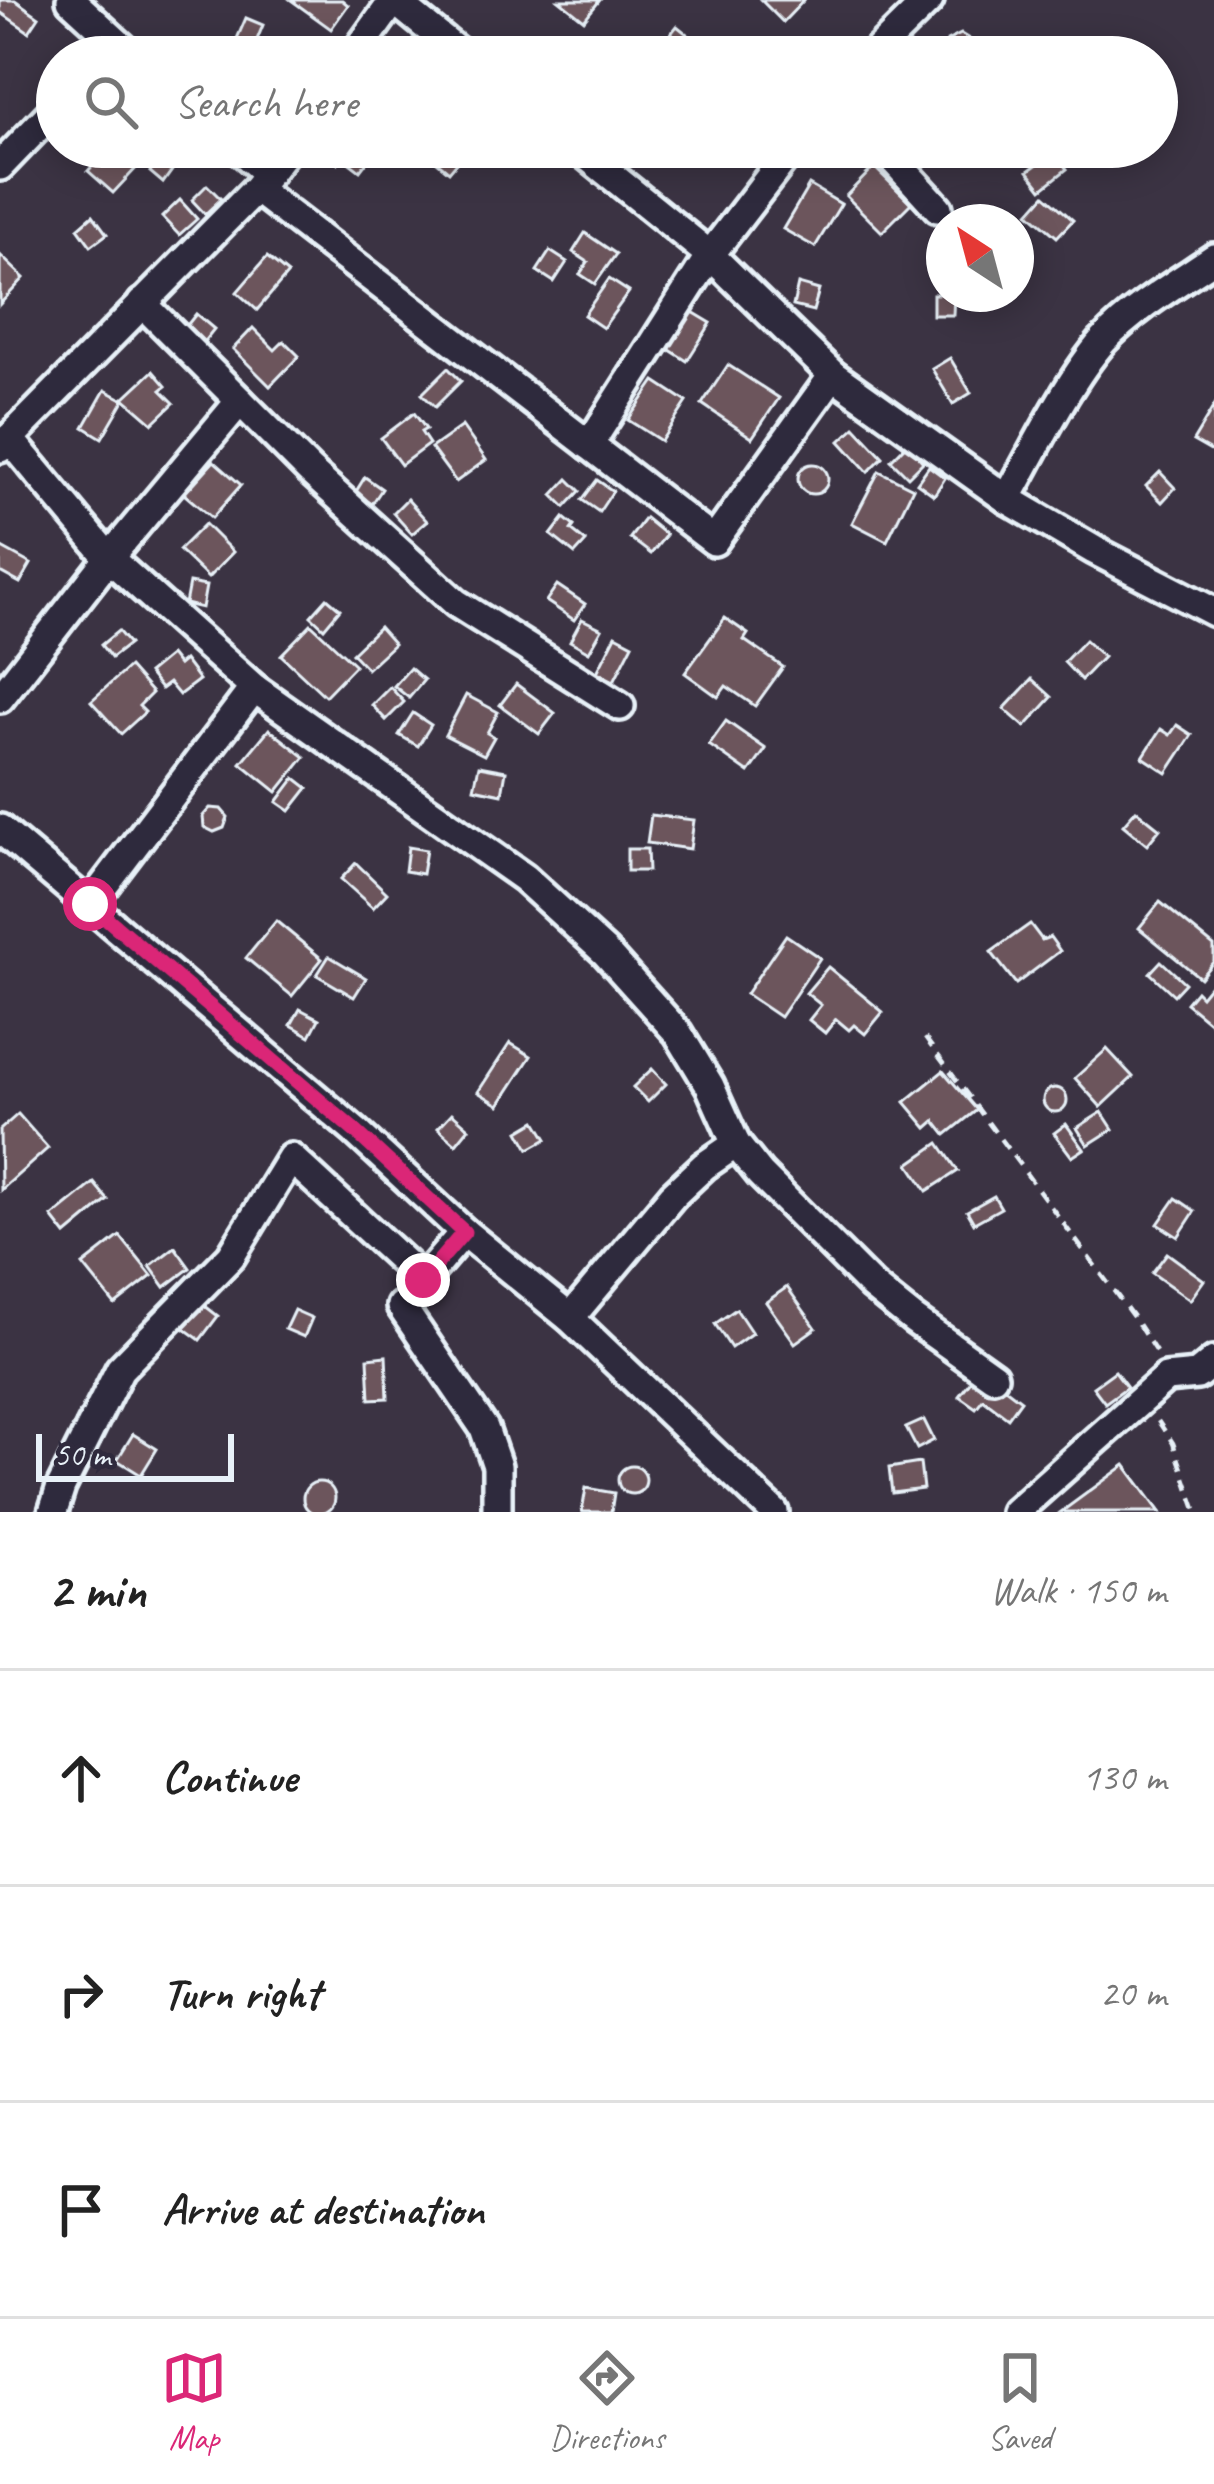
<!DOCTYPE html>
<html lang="en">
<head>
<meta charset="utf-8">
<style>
  :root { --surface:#fff; --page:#f6f6f6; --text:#222; --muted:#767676; --line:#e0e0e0; --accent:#db2777 }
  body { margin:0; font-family:Caveat,sans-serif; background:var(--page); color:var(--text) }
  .compass { position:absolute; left:926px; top:204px; width:108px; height:108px; border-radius:50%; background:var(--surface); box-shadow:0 6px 30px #0003; rotate:324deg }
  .scale { position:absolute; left:36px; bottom:30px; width:198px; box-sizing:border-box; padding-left:12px; border:6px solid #e8f1f8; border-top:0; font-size:33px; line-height:42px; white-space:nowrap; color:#e8f1f8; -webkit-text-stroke:9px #2f2a3d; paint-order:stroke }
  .stop { position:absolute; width:36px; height:36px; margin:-27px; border:9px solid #db2777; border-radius:50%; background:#fff }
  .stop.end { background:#db2777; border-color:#fff; box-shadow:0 3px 12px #0008 }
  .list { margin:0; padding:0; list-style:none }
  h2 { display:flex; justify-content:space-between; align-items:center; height:156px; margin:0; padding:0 48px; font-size:51px }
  h2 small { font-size:39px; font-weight:400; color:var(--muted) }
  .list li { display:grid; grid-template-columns:78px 1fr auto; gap:36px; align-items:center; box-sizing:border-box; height:216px; padding:0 48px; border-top:3px solid var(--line) }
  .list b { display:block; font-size:45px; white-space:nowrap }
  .list em { font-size:39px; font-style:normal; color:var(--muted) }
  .icon { flex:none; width:66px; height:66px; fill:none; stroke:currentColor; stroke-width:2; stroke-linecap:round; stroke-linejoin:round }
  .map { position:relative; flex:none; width:1214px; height:1512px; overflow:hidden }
  .search { position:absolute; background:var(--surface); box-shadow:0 6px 30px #0003; left:36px; right:36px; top:36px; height:132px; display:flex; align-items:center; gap:30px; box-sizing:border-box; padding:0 42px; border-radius:66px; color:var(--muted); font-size:45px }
  .sheet { height:804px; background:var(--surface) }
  nav { display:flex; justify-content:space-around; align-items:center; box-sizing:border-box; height:168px; border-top:3px solid var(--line); background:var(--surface); font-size:33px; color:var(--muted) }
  nav a { display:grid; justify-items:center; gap:6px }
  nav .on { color:var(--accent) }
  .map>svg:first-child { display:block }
  .building { fill:#6c555c; stroke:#e8f1f8; stroke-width:3 }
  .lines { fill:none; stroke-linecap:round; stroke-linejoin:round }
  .minor-casing { stroke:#e8f1f8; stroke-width:36 }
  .path { stroke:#e8f1f8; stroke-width:4.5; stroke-dasharray:12 9; stroke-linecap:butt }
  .minor { stroke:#2f2a3d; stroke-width:27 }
  .route { stroke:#db2777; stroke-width:15 }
</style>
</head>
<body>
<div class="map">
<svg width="1214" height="1512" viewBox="0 0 1214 1512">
  <rect width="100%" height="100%" fill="#3b3343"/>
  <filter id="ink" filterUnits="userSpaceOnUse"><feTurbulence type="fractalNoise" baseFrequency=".00833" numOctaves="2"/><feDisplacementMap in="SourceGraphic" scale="24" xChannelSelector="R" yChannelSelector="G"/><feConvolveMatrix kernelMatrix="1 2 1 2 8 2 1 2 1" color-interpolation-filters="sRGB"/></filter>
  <g filter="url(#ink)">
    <!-- building -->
    <g class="building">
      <polygon points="0,0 15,0 39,17 29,32 0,12"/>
      <polygon points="291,0 342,0 348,5 331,29"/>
      <polygon points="559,0 600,0 584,20"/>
      <polygon points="761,0 804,0 783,22"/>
      <polygon points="246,18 263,25 250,57 235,57 230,55"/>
      <polygon points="677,26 707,50 702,57 652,57"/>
      <polygon points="961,34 974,42 974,57 946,57 947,41"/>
      <polygon points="110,147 124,147 141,163 113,193 88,171"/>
      <polygon points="326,147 363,147 373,154 360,171 342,157 338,163 322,152"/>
      <polygon points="440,147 470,147 449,172 431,157"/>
      <polygon points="1054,152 1067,169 1042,189 1028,171"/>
      <polygon points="161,155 176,165 163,183 150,172"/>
      <polygon points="874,167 911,203 882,232 846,196"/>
      <polygon points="207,185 221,199 205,214 192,200"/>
      <polygon points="809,185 841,204 815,247 783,229"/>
      <polygon points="1045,195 1073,220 1057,237 1029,213"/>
      <polygon points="180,200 197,219 179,235 162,217"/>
      <polygon points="93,215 107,234 91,246 78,228"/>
      <polygon points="585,233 616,254 595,284 580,274 588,262 573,252"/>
      <polygon points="550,251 567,262 554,282 537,271"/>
      <polygon points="0,255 24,278 0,304"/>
      <polygon points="267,257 288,274 257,310 237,292"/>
      <polygon points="609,279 629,292 603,328 584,315"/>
      <polygon points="798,284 819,290 813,311 793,306"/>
      <polygon points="933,294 954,294 953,315 933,315"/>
      <polygon points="691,311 711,323 687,361 667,348"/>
      <polygon points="196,314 214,329 202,344 184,329"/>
      <polygon points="253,328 275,350 284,341 299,356 270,386 233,349"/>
      <polygon points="950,358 971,393 953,404 932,369"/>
      <polygon points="728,365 779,398 752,438 702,404"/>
      <polygon points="448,368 461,381 435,407 422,394"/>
      <polygon points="153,371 166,386 161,390 174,403 153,423 124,398"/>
      <polygon points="655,381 687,402 661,441 628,420"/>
      <polygon points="105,390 124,400 102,438 84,427"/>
      <polygon points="1214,406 1214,453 1193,441"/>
      <polygon points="414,413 426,429 421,432 429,444 401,465 381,438"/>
      <polygon points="462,426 486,460 456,482 431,448"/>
      <polygon points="855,427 883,457 868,472 840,441"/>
      <polygon points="907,444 923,462 908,477 891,460"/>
      <polygon points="214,461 241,485 212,518 184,494"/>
      <circle cx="813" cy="479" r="15"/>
      <polygon points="929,466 945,478 934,495 917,483"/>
      <polygon points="879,471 913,488 887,541 852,523"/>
      <polygon points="1160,472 1175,488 1162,502 1146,486"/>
      <polygon points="365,477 382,489 372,504 355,493"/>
      <polygon points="568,479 580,491 565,507 553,495"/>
      <polygon points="597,480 613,491 599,512 582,500"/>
      <polygon points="407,499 427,521 412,534 393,513"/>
      <polygon points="564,518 574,526 571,530 586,542 575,554 551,535"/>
      <polygon points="645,518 666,535 651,554 630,538"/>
      <polygon points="205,524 233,552 208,578 179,550"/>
      <polygon points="0,547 31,564 20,583 0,572"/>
      <polygon points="189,583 206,586 202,608 185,604"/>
      <polygon points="557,585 585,604 574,620 546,601"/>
      <polygon points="327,598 340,609 324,628 311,616"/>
      <polygon points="725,618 748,634 744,640 783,667 755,706 726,686 718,697 685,673"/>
      <polygon points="582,619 602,629 589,652 570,641"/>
      <polygon points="311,624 355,665 325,696 281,655"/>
      <polygon points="379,627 394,644 367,669 352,653"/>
      <polygon points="118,631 129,644 111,658 101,645"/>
      <polygon points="616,635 633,644 614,681 597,672"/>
      <polygon points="1085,640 1103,657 1081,680 1064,662"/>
      <polygon points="170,655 178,665 184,660 199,680 179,695 169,683 161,689 148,673"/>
      <polygon points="129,667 152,693 139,706 145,712 121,734 91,701"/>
      <polygon points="410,668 424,680 409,698 394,686"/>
      <polygon points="1032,679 1052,697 1025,727 1004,709"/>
      <polygon points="516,684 555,713 539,734 500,705"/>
      <polygon points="390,687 404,702 386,720 372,705"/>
      <polygon points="466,695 498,712 487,733 494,737 484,755 445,735"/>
      <polygon points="413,713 431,725 418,746 399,735"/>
      <polygon points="726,721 766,749 749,773 709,745"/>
      <polygon points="1177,725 1192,735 1167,773 1143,757 1161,729 1170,735"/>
      <polygon points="269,729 305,757 277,792 241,763"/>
      <polygon points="479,766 506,771 502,794 474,788"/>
      <polygon points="295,778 308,788 290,811 277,802"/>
      <polygon points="210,808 221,809 228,817 224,828 214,832 204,827 203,816"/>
      <polygon points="1136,810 1160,829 1147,845 1123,825"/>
      <polygon points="651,815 694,820 690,849 647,843"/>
      <polygon points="408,847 426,850 422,874 405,871"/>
      <polygon points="627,849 647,849 648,871 627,871"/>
      <polygon points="356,863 387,893 373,908 341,879"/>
      <polygon points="1160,902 1214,946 1214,961 1200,978 1139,928"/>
      <polygon points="276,921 322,959 292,996 246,958"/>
      <polygon points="1030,924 1042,940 1050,937 1060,951 1016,984 991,952"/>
      <polygon points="786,935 820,958 780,1017 746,994"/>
      <polygon points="329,956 366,978 354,997 317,975"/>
      <polygon points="1161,961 1185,983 1174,995 1150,973"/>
      <polygon points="828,967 883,1012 865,1034 854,1025 849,1030 836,1019 825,1033 809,1020 821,1005 806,993"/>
      <polygon points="1214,980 1214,1026 1186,1003 1196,991 1201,996"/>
      <polygon points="300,1009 319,1019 310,1036 291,1025"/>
      <polygon points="510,1043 531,1056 499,1105 478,1092"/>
      <polygon points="1107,1049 1133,1077 1101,1107 1075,1078"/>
      <polygon points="652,1069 666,1084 648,1102 633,1087"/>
      <polygon points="943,1071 977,1110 946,1135 935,1121 927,1128 905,1102"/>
      <circle cx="1055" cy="1100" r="12"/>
      <polygon points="1102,1112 1113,1129 1088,1145 1077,1128"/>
      <polygon points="452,1113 469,1128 456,1144 438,1128"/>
      <polygon points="18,1114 48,1148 1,1190 0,1130"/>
      <polygon points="536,1121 547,1139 529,1149 519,1131"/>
      <polygon points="1066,1124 1084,1149 1072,1157 1054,1133"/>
      <polygon points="939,1143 958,1171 927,1191 909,1164"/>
      <polygon points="94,1183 108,1200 66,1235 52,1217"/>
      <polygon points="994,1196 1001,1208 974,1223 967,1211"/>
      <polygon points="1176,1198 1195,1211 1178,1237 1158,1224"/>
      <polygon points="120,1236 152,1276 115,1305 83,1265"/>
      <polygon points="175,1247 190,1268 165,1287 150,1266"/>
      <polygon points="1167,1253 1204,1280 1190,1300 1152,1273"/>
      <polygon points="787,1287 816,1328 795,1343 766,1302"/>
      <polygon points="200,1302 218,1316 200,1340 182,1327"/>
      <polygon points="736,1309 752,1333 731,1348 715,1324"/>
      <polygon points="294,1310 312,1318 304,1337 285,1329"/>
      <polygon points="386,1356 388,1398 370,1399 368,1358"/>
      <polygon points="980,1369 1021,1400 1008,1418 983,1399 976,1408 959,1396"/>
      <polygon points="1115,1371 1127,1387 1105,1403 1093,1387"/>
      <polygon points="924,1420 934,1440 917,1449 906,1428"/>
      <polygon points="133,1434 157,1449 141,1475 117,1460"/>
      <polygon points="920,1463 923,1489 892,1493 889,1468"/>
      <polygon points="1125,1465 1160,1512 1061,1512"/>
      <circle cx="632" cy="1480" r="14"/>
      <circle cx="319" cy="1498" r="16"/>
      <polygon points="586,1488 614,1493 611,1512 582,1512"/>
    </g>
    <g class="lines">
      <defs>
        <g id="minor">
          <polyline points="71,0 133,57"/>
          <polyline points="394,0 464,57"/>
          <polyline points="353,57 394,0"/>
          <polyline points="871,57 929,0"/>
          <polyline points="237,147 268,174"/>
          <polyline points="576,147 710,255 833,375 1007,499 1094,550 1214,612"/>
          <polyline points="882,147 938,208"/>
          <polyline points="0,166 57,107"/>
          <polyline points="256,189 714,541 833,375"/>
          <polyline points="142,303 310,471 456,603 620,706"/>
          <polyline points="9,438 109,558 254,688 524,878 605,952 678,1033 710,1086 736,1144 704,1166 673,1195 570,1318"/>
          <polyline points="589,445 710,255 793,147"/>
          <polyline points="0,448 256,189 288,147"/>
          <path d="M1007,499c27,-48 60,-117 96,-158 31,-33 74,-58 111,-83"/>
          <polyline points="0,698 109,558 240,401"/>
          <polyline points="0,829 355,1131 464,1232 570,1318 774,1512"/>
          <polyline points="90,904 254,688"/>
          <polyline points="736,1144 760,1174 872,1286 913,1319 993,1376"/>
          <polyline points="401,1306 484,1428 497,1466 497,1512"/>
          <polyline points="53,1512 61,1487 120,1369 231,1256 291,1158 423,1280 464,1232"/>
          <polyline points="1015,1512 1166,1378 1197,1375 1214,1361"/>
        </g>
      </defs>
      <!-- minor casing -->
      <use href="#minor" class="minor-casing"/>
      <!-- path -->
      <g class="path">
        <polyline points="925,1038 1134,1318 1156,1352"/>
        <polyline points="1158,1421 1173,1443 1197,1512"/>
      </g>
      <!-- minor -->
      <use href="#minor" class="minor"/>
    </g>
  </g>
  <g class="lines" filter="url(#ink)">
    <!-- route -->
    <polyline class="route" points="90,904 355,1131 464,1232 423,1280"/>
  </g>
</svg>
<svg class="compass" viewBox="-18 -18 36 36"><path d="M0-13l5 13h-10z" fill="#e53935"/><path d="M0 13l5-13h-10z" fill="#767676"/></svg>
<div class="scale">50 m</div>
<div class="stop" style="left:90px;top:904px"></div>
<div class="stop end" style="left:423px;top:1280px"></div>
<div class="search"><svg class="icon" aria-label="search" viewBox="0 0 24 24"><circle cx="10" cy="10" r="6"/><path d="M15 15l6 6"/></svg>Search here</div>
</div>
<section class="sheet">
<h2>2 min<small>Walk · 150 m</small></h2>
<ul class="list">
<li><svg class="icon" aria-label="ahead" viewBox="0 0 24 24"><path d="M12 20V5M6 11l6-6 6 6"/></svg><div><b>Continue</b></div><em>130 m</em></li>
<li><svg class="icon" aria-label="right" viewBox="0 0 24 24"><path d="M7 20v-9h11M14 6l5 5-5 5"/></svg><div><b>Turn right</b></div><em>20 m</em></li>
<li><svg class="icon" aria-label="arrive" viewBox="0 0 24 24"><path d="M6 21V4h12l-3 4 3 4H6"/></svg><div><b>Arrive at destination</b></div></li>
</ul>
</section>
<nav>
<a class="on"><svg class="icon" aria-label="map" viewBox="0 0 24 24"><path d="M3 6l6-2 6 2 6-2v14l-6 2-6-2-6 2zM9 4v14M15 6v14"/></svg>Map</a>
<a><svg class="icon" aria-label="directions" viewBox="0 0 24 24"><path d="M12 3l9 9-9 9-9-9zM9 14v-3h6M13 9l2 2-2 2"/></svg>Directions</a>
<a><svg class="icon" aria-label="saved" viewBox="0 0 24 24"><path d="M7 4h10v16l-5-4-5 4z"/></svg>Saved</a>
</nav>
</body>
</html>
